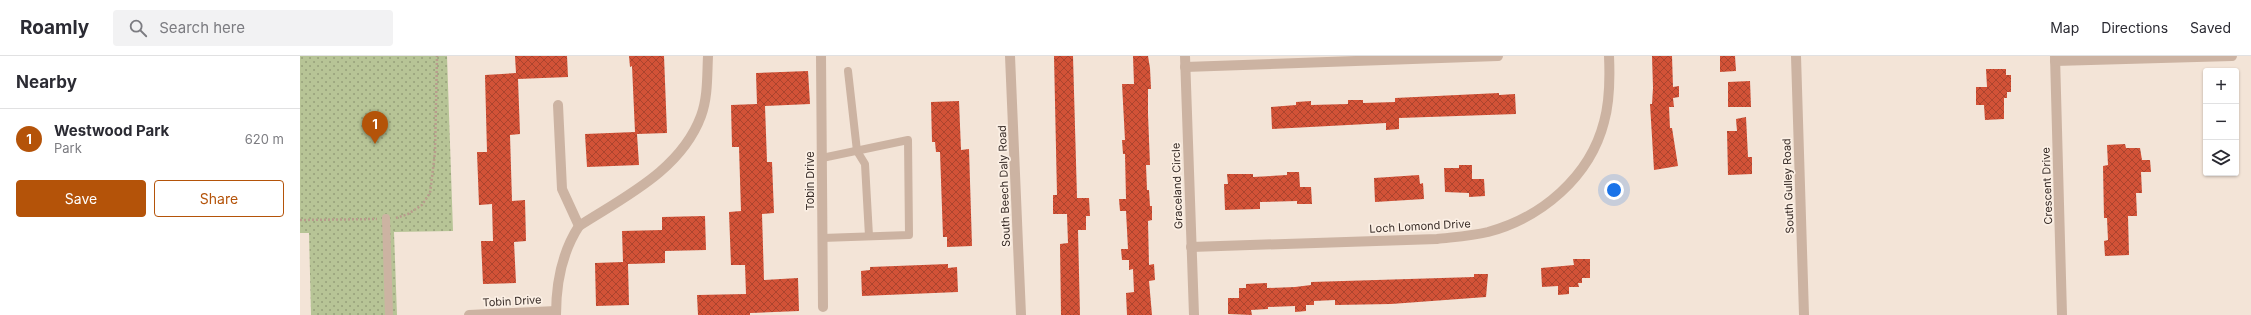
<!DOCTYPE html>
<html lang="en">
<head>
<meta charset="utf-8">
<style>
  :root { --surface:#fff; --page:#f2f2f3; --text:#2b2b33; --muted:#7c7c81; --line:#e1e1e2; --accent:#b45309 }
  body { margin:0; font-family:Inter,sans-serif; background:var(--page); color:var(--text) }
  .controls { position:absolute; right:12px; top:12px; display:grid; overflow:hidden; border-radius:4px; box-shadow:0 1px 3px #0004 }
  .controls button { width:36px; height:36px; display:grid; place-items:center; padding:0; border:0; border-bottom:1px solid var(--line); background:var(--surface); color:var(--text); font:20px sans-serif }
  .you { position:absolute; left:1314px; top:134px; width:14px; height:14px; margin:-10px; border:3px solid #fff; border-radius:50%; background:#1a73e8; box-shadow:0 0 0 6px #1a73e833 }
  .badge { display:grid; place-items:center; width:26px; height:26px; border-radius:50%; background:var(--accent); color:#fff; font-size:13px; font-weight:700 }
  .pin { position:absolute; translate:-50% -33px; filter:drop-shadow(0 1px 2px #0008) }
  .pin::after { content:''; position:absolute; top:21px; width:14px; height:12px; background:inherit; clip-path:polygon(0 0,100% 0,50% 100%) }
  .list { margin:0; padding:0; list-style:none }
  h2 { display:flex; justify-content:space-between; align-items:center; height:52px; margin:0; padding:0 16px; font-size:17px }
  h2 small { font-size:13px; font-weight:400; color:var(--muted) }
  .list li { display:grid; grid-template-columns:26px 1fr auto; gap:12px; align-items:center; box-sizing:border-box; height:60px; padding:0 16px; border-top:1px solid var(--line) }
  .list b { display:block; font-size:15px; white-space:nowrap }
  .list p { margin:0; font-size:13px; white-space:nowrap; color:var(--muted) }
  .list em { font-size:13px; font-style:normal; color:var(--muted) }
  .actions { display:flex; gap:8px; padding:12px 16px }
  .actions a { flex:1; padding:9px 0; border:1px solid var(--accent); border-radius:4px; text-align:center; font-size:14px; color:var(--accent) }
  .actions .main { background:var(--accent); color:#fff }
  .icon { flex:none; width:22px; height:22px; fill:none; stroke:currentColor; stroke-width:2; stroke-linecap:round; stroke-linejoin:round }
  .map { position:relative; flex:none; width:1951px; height:259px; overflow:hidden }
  header { display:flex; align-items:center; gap:24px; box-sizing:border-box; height:56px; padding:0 20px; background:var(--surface); border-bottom:1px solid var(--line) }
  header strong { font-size:19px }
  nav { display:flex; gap:22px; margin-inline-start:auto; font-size:14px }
  .search { width:280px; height:36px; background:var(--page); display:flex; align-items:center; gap:10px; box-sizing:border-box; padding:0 14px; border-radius:4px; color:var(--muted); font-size:15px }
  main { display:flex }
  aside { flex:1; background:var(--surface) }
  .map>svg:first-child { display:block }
  .grass { fill:url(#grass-dots) }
  .building { fill:url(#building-cross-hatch) }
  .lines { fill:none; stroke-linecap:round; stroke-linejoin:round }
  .path { stroke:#b89c8c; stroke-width:2.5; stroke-dasharray:2 2; stroke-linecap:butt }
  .service { stroke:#ccb3a2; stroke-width:8 }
  .minor { stroke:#ccb3a2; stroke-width:10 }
  .tertiary { stroke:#ccb3a2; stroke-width:10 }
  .labels { text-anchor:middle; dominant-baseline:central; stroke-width:3.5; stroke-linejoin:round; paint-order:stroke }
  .street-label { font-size:11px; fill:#362a25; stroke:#fbefe4 }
</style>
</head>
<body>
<header>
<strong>Roamly</strong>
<div class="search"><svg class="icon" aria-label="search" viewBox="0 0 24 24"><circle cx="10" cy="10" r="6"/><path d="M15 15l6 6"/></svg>Search here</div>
<nav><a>Map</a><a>Directions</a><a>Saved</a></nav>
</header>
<main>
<aside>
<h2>Nearby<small></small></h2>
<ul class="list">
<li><span class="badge">1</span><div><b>Westwood Park</b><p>Park</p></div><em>620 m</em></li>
</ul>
<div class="actions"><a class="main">Save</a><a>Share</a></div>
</aside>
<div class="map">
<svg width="1951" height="259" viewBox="0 0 1951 259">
  <defs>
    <pattern id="grass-dots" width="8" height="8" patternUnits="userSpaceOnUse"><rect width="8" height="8" fill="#b7c496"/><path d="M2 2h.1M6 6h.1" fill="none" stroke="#969f7a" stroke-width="1.8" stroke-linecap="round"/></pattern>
    <pattern id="building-cross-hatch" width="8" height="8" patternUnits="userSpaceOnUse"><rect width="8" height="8" fill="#d25237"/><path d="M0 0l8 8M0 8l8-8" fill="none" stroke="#ab442e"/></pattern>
  </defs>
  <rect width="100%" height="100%" fill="#f3e4d7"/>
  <!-- grass -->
  <polygon class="grass" points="0,0 147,0 153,175 94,176 97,259 11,259 9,177 0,177"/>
  <!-- building -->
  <g class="building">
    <polygon points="215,0 267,0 268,21 218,23 220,78 210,79 212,145 225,144 226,185 214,186 216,227 183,228 181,185 193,185 192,148 179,149 177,96 187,96 185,19 216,17"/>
    <polygon points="329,0 364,0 367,77 337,78 339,109 287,111 285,78 335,76 332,10 330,11"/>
    <polygon points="754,0 773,0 777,142 789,142 790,160 786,160 786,174 778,174 780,259 761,259 760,188 768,187 767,158 753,158 753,139 757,139"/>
    <polygon points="833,0 848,0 850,12 851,33 848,33 848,58 850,109 846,109 847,134 849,134 850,150 852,150 852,164 848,165 849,209 854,208 855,224 849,225 852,259 827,259 826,237 834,236 833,213 829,214 829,204 822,204 821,193 828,193 826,155 820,155 819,143 826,143 825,98 823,98 822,84 825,84 822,28 834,28"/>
    <polygon points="1352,0 1372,0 1373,31 1379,30 1379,41 1373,42 1374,51 1369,51 1370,72 1372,72 1378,110 1354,114 1350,48 1352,48 1353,32"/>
    <polygon points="1420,0 1435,0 1436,15 1420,16"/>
    <polygon points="1686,13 1706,13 1706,19 1711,19 1711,36 1707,36 1707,42 1704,42 1704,63 1685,64 1684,49 1676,49 1676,31 1687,31"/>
    <polygon points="508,15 510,48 465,50 467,106 472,106 474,157 462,158 464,224 498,222 499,255 450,257 450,259 398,259 397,239 446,238 445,209 431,209 429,156 441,155 439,91 432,91 431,49 457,48 456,17"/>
    <polygon points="1450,25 1451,51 1428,51 1428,26"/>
    <polygon points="1199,37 1199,39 1215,38 1216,58 1099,62 1099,73 1086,74 1086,67 972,73 971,51 996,49 996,46 1011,45 1011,49 1048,48 1048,44 1063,44 1063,47 1095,46 1095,42"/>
    <polygon points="659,45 661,94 669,93 672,190 647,191 647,181 643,181 640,96 636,96 635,86 632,86 631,46"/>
    <polygon points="1446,61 1448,101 1452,101 1452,118 1428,119 1427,75 1437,75 1436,63"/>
    <polygon points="1825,88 1826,92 1840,92 1842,104 1850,104 1851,116 1841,116 1842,137 1836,137 1837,160 1828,160 1829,199 1805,200 1804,185 1808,184 1807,162 1804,162 1803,110 1808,109 1807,89"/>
    <polygon points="1159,109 1172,109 1172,123 1184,123 1185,140 1169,141 1169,137 1145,136 1144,112 1159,112"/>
    <polygon points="987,116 999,116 1000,131 1011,131 1012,148 997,148 997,145 960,146 960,153 925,154 924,128 928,128 927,118 953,118 953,121 987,119"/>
    <polygon points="1119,119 1120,128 1123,127 1124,143 1075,146 1074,122"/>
    <polygon points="405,160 406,194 365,195 365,207 328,208 329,249 296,250 295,207 323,206 322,175 362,174 362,161"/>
    <polygon points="1273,203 1290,203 1290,222 1282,222 1282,227 1278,227 1279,231 1269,231 1269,238 1258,239 1258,230 1242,231 1241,212 1274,209"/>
    <polygon points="648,208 648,212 657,211 658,236 562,240 561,215 570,214 570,211"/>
    <polygon points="1174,218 1188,218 1186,241 1091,248 1035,249 1035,244 1014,245 1014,249 1006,249 1006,255 995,256 995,250 968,251 968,253 951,254 952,259 928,258 928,242 939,242 939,232 946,232 946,228 967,227 967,232 995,231 1011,229 1011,226 1174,221"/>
  </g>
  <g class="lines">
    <!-- path -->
    <g class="path">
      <polyline points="96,162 108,158 122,149 130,137 135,97 137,0"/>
      <polyline points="0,164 77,163"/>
    </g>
    <!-- service -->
    <g class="service">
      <polyline points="548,15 557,95 565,108 569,180"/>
      <polyline points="522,102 608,84 609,179 522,182"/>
      <polyline points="86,162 89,259"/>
    </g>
    <!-- minor -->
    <g class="minor">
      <polyline points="521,0 523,251"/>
      <polyline points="885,0 894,259"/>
      <polyline points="1755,0 1762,259"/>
      <polyline points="1755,5 1932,0"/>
      <polyline points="885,11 1198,0"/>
      <polyline points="258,49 262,133 279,170"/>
      <path d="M891,191l246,-8c17,-2 34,-3 51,-7 53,-14 102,-55 116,-110 6,-21 6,-44 5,-66"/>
      <polyline points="169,259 256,255"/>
      <path d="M256,259c0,-31 6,-63 23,-89 45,-29 102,-56 122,-110 7,-19 6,-40 7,-60"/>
    </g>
    <!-- tertiary -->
    <g class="tertiary">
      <polyline points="710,0 721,259"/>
      <polyline points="1496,0 1504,259"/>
    </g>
  </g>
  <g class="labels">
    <!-- street labels -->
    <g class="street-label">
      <text transform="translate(510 125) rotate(-90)">Tobin Drive</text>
      <text transform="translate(704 130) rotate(-92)">South Beech Daly Road</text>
      <text transform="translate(877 130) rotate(-92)">Graceland Circle</text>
      <text transform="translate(1488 130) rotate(-92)">South Gulley Road</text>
      <text transform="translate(1747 130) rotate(-92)">Crescent Drive</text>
      <text transform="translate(1120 170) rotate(-3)">Loch Lomond Drive</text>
      <text transform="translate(212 245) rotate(-3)">Tobin Drive</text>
    </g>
  </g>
</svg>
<div class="controls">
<button>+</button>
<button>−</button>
<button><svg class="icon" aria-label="layers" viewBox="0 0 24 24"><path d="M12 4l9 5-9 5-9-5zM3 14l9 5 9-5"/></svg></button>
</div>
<div class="you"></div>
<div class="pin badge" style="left:75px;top:88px">1</div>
</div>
</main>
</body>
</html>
